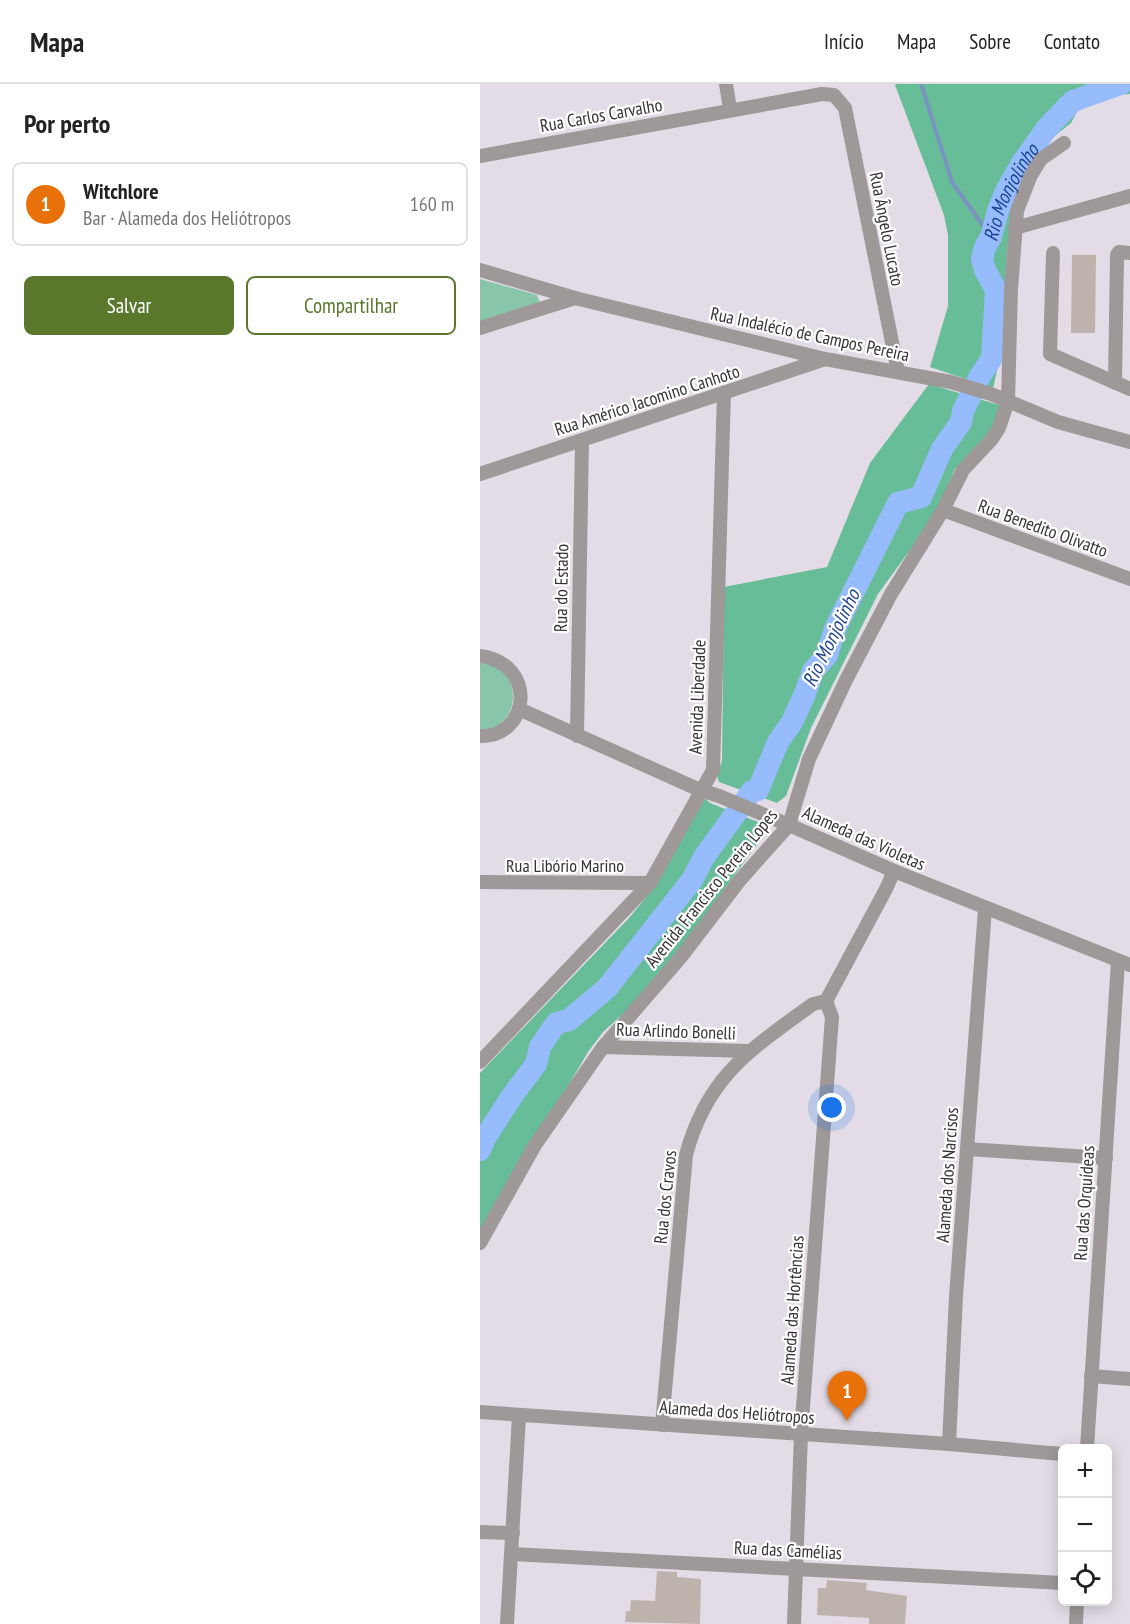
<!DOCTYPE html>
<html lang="pt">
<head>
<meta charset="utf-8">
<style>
  :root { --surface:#fff; --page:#f6f6f6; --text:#222; --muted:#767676; --line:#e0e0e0; --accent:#5a772b }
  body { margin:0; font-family:"PT Sans Narrow",sans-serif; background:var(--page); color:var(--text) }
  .controls { position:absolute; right:18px; bottom:18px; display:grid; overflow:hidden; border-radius:9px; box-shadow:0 3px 15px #0003 }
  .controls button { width:54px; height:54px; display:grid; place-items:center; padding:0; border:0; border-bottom:2px solid var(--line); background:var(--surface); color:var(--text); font:30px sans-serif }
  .you { position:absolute; left:352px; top:1024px; width:21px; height:21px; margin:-15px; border:4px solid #fff; border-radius:50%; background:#1a73e8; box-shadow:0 0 0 9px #1a73e833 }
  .badge { display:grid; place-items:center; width:39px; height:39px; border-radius:50%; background:var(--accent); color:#fff; font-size:20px; font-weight:700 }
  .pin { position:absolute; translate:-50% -50px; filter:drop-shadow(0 2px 3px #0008) }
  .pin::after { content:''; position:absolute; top:32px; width:21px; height:18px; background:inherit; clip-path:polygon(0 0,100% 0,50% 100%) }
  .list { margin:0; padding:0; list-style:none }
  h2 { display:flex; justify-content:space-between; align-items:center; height:78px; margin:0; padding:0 24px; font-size:26px }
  h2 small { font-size:20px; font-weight:400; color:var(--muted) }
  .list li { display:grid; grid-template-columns:39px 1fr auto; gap:18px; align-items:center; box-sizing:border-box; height:84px; margin:0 12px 12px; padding:0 12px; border:2px solid var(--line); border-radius:9px }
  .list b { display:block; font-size:22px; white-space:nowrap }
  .list p { margin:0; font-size:20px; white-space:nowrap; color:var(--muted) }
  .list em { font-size:20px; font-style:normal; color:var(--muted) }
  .actions { display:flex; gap:12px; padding:18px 24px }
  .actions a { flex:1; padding:14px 0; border:2px solid var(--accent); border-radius:9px; text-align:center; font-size:21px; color:var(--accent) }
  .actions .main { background:var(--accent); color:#fff }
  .icon { flex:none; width:33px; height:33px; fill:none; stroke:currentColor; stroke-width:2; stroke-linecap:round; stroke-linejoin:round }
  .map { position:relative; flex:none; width:650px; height:1540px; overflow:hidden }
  header { display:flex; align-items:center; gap:36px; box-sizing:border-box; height:84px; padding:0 30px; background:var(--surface); border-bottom:2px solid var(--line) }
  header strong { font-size:28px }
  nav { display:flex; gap:33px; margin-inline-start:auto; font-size:21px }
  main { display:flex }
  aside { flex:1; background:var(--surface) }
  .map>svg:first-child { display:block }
  .green { fill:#89c5a9 }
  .forest { fill:#66bd98 }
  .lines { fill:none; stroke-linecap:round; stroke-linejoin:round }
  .stream { stroke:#7a93c1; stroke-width:4 }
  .river { stroke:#97bcfd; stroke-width:22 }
  .building { fill:#beb3ac }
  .street { stroke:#9e9898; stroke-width:14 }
  .labels { text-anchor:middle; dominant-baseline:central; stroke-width:4.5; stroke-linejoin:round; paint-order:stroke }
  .street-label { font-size:18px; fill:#353236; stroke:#fff }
  .water-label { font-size:20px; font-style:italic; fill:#1d438e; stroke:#fff }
</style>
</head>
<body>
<header>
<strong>Mapa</strong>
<nav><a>Início</a><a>Mapa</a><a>Sobre</a><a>Contato</a></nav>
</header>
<main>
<aside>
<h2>Por perto<small></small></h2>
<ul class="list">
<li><span class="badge" style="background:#e8710a">1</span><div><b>Witchlore</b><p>Bar · Alameda dos Heliótropos</p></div><em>160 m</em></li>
</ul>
<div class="actions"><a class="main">Salvar</a><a>Compartilhar</a></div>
</aside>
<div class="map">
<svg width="650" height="1540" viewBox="0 0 650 1540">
  <rect width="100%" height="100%" fill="#e3dce6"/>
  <!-- green -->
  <g class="green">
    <polygon points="0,195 57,211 60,219 0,239"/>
    <path d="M0,579c44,0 44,67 0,67z"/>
  </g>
  <!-- forest -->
  <g class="forest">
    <polygon points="416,0 650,0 650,10 633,11 600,22 591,39 572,54 553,74 537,102 527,165 521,270 513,304 450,283 468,222 468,151 464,131 415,1"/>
    <polygon points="449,300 519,321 520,330 505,354 475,385 454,433 398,510 331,644 306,712 297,719 239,698 237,691 242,677 244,503 347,483 390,379"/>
    <polygon points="224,714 230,719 283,740 286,748 219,840 159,915 123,948 108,968 0,1151 0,989 149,834 175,802"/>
  </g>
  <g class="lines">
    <!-- stream -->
    <polyline class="stream" points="441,0 472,98 511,153"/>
    <!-- river -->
    <path class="river" id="s1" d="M0,1066l5,-12 27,-42 24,-32 4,-17 12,-18 5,-6 12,-3 38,-32 85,-108 12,-23 48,-66 6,-1 20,-48 14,-20 13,-28 8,-23 14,-16 8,-26 63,-126 23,-6 21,-48 19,-27 2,-11 17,-35 12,-18 4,-68 -11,-20 -3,-11 3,-12 6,-10 7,-26 7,-18 17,-30 25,-35 26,-27 48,-17"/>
  </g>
  <!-- building -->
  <g class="building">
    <polygon points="592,171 616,171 615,249 591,249"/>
    <polygon points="177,1487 197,1488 197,1493 221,1495 220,1540 145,1538 146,1527 150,1527 151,1516 175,1517"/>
    <polygon points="347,1496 387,1499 386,1506 427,1512 425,1540 389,1540 389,1534 337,1531 338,1504 346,1504"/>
  </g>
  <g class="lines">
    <!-- street -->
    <g class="street">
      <polyline points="246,0 250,25"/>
      <polyline points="0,72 342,10 354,11 365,24 418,288"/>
      <polyline points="535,144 650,112"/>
      <polyline points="573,169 570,270 650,305"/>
      <polyline points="0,186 95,214 345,275 471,298 511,310 578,338 650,358"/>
      <polyline points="0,244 95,214"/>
      <polyline points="635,299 637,171 639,168 650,169"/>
      <polyline points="0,390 345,275"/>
      <polyline points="463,426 650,495"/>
      <path d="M0,572c59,8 49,82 0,80"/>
      <polyline points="39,625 220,706 239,712 309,741 414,787 650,881"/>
      <polyline points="97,652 102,356"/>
      <polyline points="0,798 170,799"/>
      <polyline points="123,963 268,967"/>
      <polyline points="0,978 170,799 233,686 244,309"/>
      <polyline points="487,1065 626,1074"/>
      <polyline points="0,1159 55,1061 123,963 201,873 260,796 309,741 329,675 366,596 411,510 463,426 483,386 512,355 519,344 528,317 531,205 537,127 551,91 561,75 584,59"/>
      <polyline points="611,1292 650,1295"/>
      <polyline points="0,1328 469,1360 582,1370"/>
      <path d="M182,1341l24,-270c21,-79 65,-106 127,-151l13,-3 60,-112 8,-18"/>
      <polyline points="469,1360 476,1212 505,825"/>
      <polyline points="607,1364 638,877"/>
      <polyline points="0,1448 33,1449"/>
      <polyline points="32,1470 582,1499"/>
      <polyline points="27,1540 39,1332"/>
      <polyline points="314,1540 321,1350 352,933 346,917"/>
      <polyline points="596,1540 597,1518"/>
    </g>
  </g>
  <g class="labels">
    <!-- street labels -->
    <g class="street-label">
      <text transform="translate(121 31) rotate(-10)">Rua Carlos Carvalho</text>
      <text transform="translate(407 145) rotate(79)">Rua Ângelo Lucato</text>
      <text transform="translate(330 250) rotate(12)">Rua Indalécio de Campos Pereira</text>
      <text transform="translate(167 316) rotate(-18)">Rua Américo Jacomino Canhoto</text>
      <text transform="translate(563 444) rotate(20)">Rua Benedito Olivatto</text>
      <text transform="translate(81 504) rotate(-89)">Rua do Estado</text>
      <text transform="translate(217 613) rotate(-88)">Avenida Liberdade</text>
      <text transform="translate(384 754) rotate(24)">Alameda das Violetas</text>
      <text x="85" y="781">Rua Libório Marino</text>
      <text transform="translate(231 804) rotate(-51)">Avenida Francisco Pereira Lopes</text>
      <text transform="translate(196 947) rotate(2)">Rua Arlindo Bonelli</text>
      <text transform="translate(467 1091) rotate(-86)">Alameda dos Narcisos</text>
      <text transform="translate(185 1113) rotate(-84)">Rua dos Cravos</text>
      <text transform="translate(604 1119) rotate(-86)">Rua das Orquídeas</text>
      <text transform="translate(312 1226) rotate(-86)">Alameda das Hortências</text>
      <text transform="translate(257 1328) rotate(4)">Alameda dos Heliótropos</text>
      <text transform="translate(308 1466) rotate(3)">Rua das Camélias</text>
    </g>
    <!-- water labels -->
    <g class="water-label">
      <text stroke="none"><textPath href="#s1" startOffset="1140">Rio Monjolinho</textPath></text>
      <text transform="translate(351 554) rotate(-64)">Rio Monjolinho</text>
    </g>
  </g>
</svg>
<div class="controls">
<button>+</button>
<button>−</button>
<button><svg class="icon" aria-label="locate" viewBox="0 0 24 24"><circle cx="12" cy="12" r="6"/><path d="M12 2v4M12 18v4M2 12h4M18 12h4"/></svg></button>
</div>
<div class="you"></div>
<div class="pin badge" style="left:367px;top:1337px;background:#e8710a">1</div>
</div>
</main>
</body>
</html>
